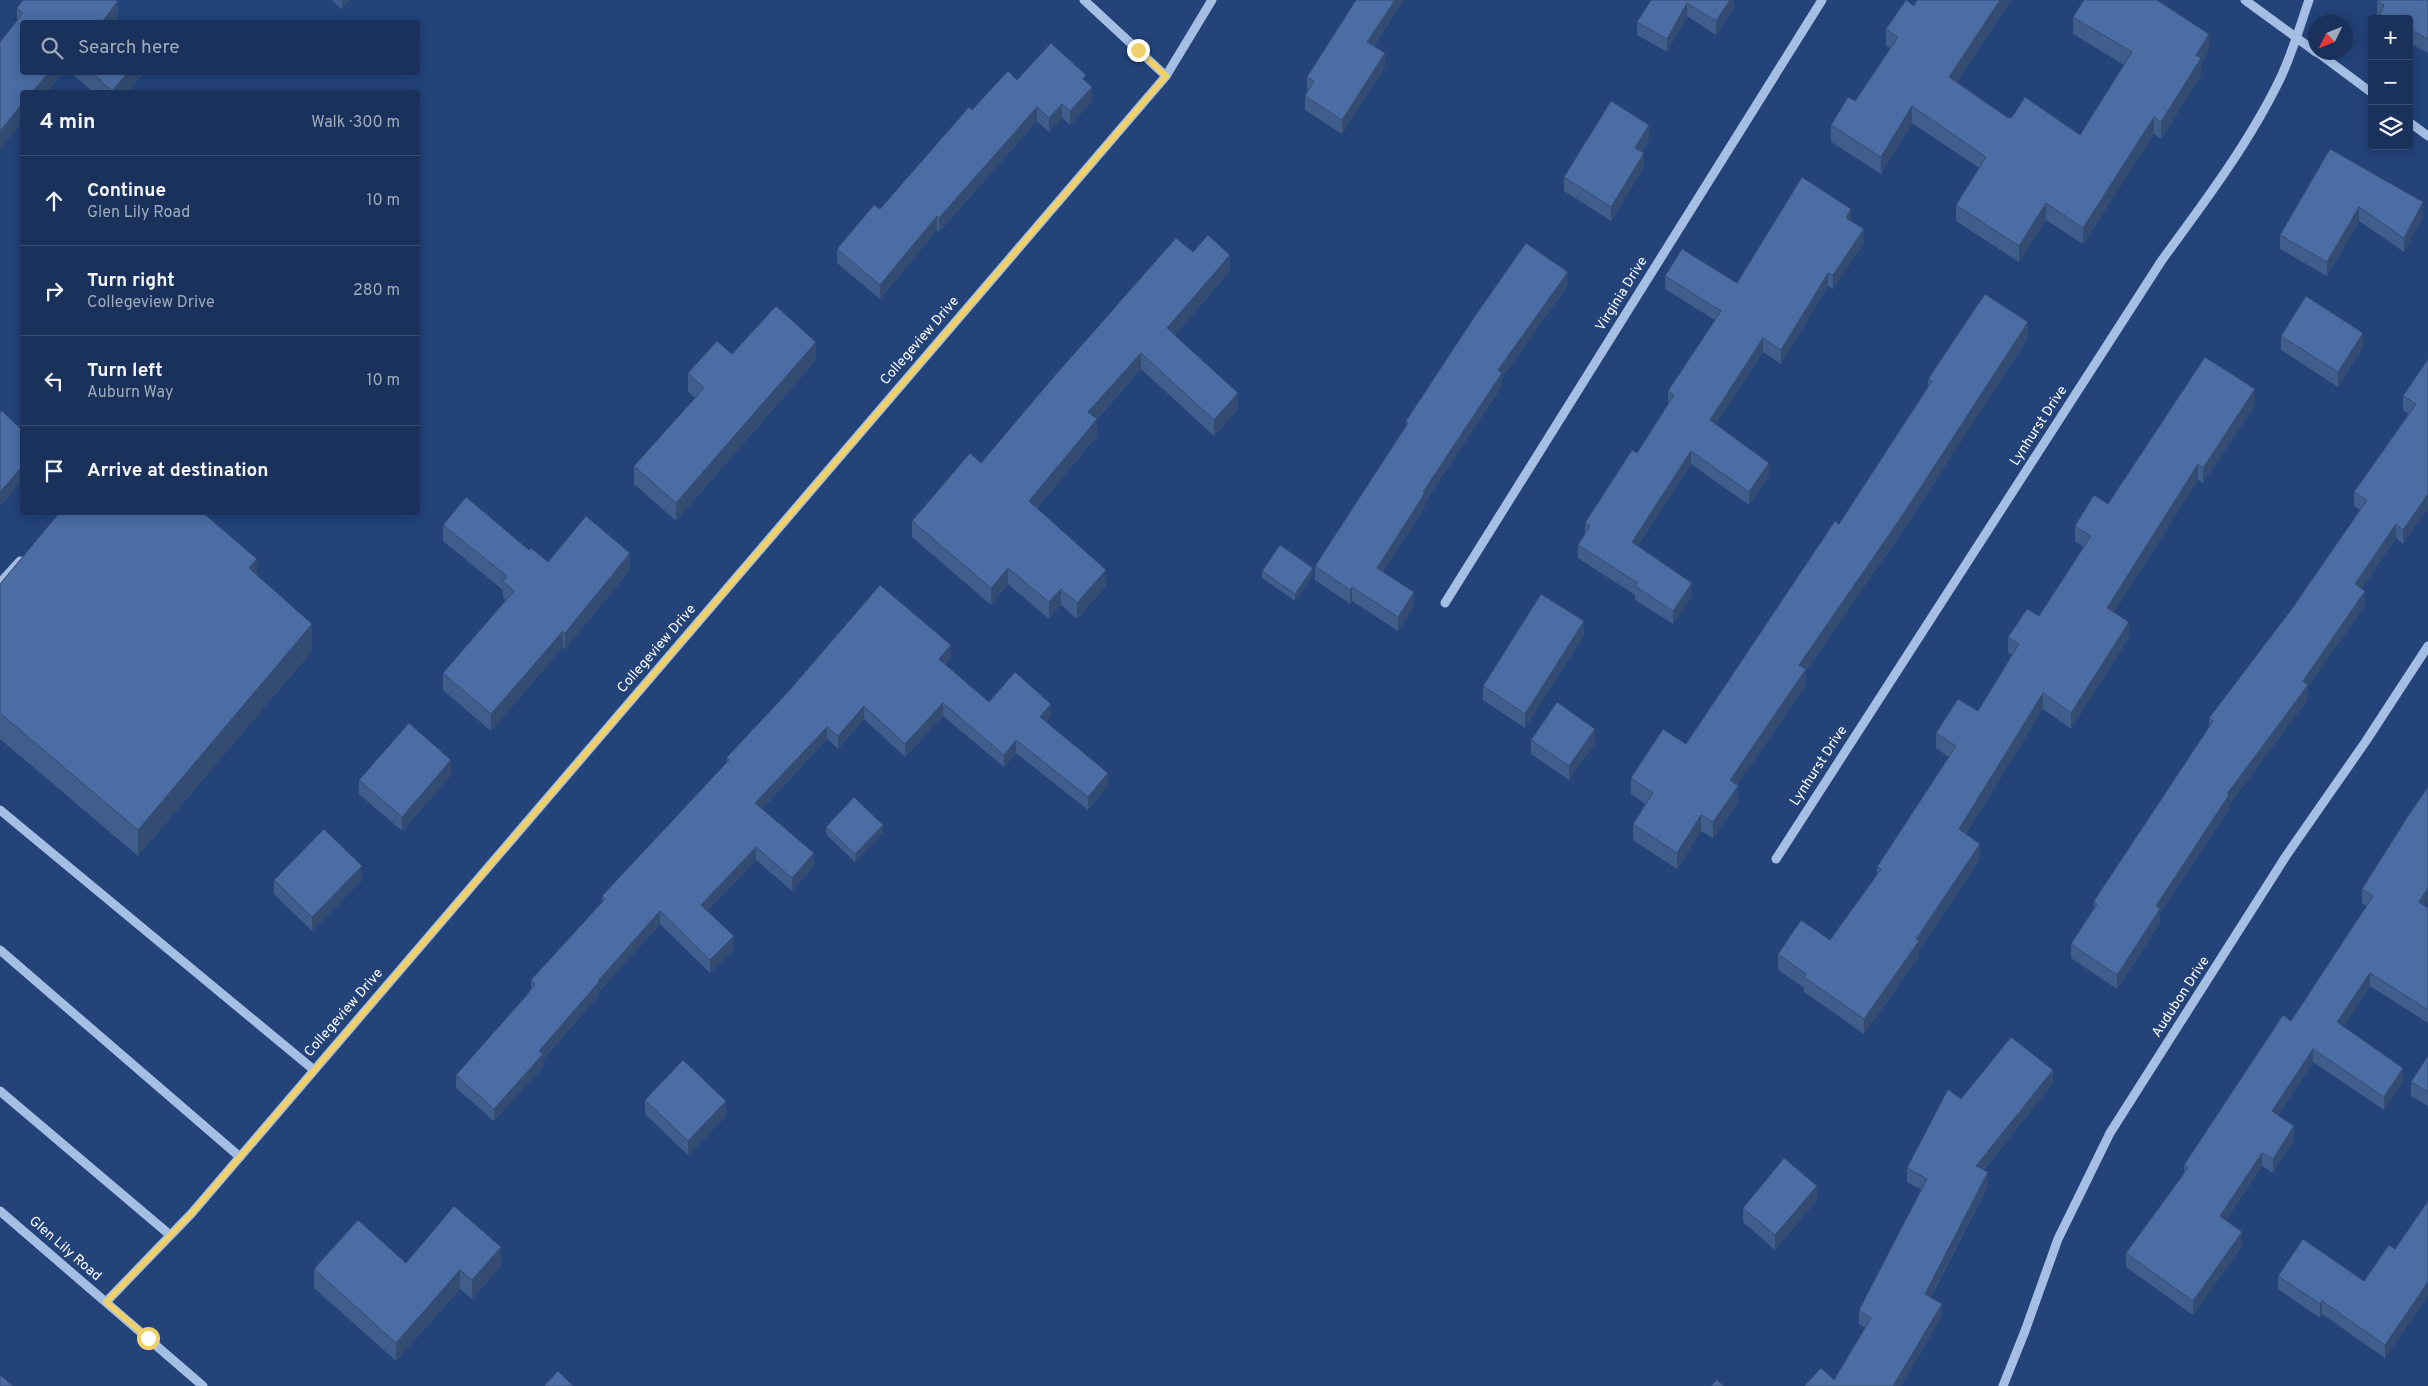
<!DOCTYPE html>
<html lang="en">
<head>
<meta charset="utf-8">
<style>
  :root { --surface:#1a325b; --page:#233a61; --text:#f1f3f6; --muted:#9faabb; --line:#384d71 }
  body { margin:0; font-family:Overpass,sans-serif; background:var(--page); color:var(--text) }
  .controls { position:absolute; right:15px; top:15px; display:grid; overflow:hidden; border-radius:5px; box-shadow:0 2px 12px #0003 }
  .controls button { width:45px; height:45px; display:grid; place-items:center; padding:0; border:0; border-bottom:1px solid var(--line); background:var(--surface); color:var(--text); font:25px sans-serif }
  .compass { position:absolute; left:2308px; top:15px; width:45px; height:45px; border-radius:50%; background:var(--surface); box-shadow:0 2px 12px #0003; rotate:227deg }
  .stop { position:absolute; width:15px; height:15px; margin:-11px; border:4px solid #efd069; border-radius:50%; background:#fff }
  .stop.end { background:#efd069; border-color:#fff; box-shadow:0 1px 5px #0008 }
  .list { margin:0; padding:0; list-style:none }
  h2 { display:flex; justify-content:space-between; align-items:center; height:65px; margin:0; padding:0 20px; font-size:21px }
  h2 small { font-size:16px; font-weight:400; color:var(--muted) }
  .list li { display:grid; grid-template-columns:32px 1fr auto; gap:15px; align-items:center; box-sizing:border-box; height:90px; padding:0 20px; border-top:1px solid var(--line) }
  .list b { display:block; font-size:19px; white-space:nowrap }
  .list p { margin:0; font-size:16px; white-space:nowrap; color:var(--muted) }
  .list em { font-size:16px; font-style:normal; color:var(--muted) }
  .icon { flex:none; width:28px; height:28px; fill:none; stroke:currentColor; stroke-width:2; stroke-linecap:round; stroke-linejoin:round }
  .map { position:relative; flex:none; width:2428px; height:1386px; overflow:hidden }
  .search { position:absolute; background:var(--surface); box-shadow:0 2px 12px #0003; left:20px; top:20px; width:400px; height:55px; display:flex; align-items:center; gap:12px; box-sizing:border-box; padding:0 18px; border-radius:5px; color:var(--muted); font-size:19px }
  .panel { position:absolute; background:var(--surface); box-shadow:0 2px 12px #0003; left:20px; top:90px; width:400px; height:425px; border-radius:5px }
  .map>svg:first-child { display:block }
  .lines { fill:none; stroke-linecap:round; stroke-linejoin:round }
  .minor { stroke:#a5bee4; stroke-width:9 }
  .wall { fill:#405e8c }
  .shaded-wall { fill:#344c72 }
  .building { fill:#4b6da3; stroke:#344c72 }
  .route { stroke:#efd069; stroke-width:6 }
  .labels { text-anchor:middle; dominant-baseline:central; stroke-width:4.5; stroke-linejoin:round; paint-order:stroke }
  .street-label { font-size:14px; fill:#fff; stroke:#234379 }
</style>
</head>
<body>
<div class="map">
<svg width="2428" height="1386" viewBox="0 0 2428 1386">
  <rect width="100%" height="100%" fill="#234379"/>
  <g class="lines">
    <!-- minor -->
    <g class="minor">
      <polyline points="1084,0 1166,76"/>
      <polyline points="2245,0 2316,52"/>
      <polyline points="2317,52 2372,93"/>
      <polyline points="2409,122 2428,136"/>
      <polyline points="0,583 20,561"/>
      <polyline points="1445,603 1822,0"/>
      <polyline points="0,810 314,1070"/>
      <path d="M1776,859l386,-599c42,-57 87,-117 118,-181 12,-25 20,-53 29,-79"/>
      <polyline points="0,950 240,1157"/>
      <polyline points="0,1091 170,1235"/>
      <polyline points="0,1211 203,1386"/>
      <polyline points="106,1302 191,1214 1166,76 1212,0"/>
      <polyline points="2003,1386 2025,1331 2058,1239 2110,1133 2286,856 2366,741 2428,646"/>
    </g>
  </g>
  <!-- wall -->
  <g class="wall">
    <polygon points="331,0 349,0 342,9"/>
    <polygon points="1357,0 1404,0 1374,46 1385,67 1342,134 1305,110 1305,96 1307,91 1307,77"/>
    <polygon points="1651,0 1734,0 1734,7 1716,35 1687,16 1667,52 1637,35 1637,22"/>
    <polygon points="2011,0 1957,82 2008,118 2080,135 2124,65 2073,34 2073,17 2209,50 2201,63 2201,75 2161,139 2154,134 2083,244 2046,220 2019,262 1956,221 1956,205 1979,168 1912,123 1881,174 1831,142 1831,125 1855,101 1891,48 1886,46 1886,29 1914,6"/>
    <polygon points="2428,0 2428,53 2409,43 2409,19 2380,19 2380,17 2377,15 2377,1"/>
    <polygon points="17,8 118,19 22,72 64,72 47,92 22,92 22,122 0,149 17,22"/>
    <polygon points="70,72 142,72 142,75 127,92 93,92"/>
    <polygon points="1017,80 1086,82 1092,101 1070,125 1062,118 1049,132 1037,121 939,232 937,230 880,299 837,263 837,249 880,209 972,110"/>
    <polygon points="1649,139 1642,152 1644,167 1611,221 1564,191 1564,177"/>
    <polygon points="2330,149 2423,216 2404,252 2359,221 2327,276 2280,249 2280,235"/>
    <polygon points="1851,222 1864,243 1833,289 1828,286 1781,364 1763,352 1715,425 1769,476 1749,505 1691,464 1638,546 1692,596 1673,624 1635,600 1635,595 1578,558 1578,545 1585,533 1585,523 1637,453 1668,404 1668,391 1715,320 1665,289 1665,276 1737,283"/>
    <polygon points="1193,252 1230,271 1175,335 1238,409 1214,436 1141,369 1097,419 1097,436 1037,508 1106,586 1077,619 1061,605 1049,619 1008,584 991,605 912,537 912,521 981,463"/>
    <polygon points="1568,285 1502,378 1502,386 1425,502 1425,507 1383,572 1414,606 1398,631 1352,601 1350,604 1315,580 1315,566 1406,427 1406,421"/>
    <polygon points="2281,336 2363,347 2338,387 2281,350"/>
    <polygon points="2028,338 1904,529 1806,671 1806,685 1737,785 1738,802 1713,838 1701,831 1677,869 1633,840 1633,824 1645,804 1631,794 1631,778 1686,744 1839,524 1928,387 1928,379"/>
    <polygon points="732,354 816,360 676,521 634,484 634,466 695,398 688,391 688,373"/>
    <polygon points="2428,359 2403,544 2396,538 2362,588 2365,605 2308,687 2308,699 2229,805 2229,809 2160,913 2160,923 2117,989 2071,958 2071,944 2094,908 2094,901 2209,727 2209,718 2291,610 2360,510 2354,506 2354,492 2409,414 2403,410 2403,396"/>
    <polygon points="2255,405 2203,483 2198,480 2114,612 2129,637 2071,729 2043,709 1966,834 1980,859 1919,950 1919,956 1864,1034 1804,992 1804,988 1778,970 1778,954 1830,940 1877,875 1877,867 1949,757 1936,748 1936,733 1978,711 2012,655 2008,653 2008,637 2039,616 2084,547 2075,541 2075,526"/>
    <polygon points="443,525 529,550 548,562 630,570 565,649 563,647 491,731 443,690 443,673 506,600 503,598 503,590 443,541"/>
    <polygon points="1262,571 1313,575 1295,601 1262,578"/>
    <polygon points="257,575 312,651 138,856 0,739 0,584"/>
    <polygon points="1584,635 1525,728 1483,700 1483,686"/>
    <polygon points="951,658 945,665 989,702 1051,716 1046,722 1108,785 1088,810 1016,753 1004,767 943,716 905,757 864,719 838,749 827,739 762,809 814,866 792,891 756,860 707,911 734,949 710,973 660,924 599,992 599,995 543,1060 543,1067 494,1121 456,1088 456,1075 526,996 531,989 531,980 602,903 602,896 727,763 727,757"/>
    <polygon points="1531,740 1595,743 1569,780 1531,754"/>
    <polygon points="451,775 402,831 359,794 359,780"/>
    <polygon points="2428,787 2428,901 2425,906 2428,908 2428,1023 2370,986 2343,1026 2403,1082 2384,1110 2313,1062 2278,1115 2294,1140 2273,1173 2262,1166 2226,1220 2242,1246 2193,1315 2126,1267 2126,1253 2184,1174 2184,1165 2291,1021 2367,906 2362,903 2362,889"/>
    <polygon points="826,827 883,832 855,862 826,834"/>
    <polygon points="274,880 362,880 312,931 274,894"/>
    <polygon points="2428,1056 2428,1106 2411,1096 2411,1082"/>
    <polygon points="2053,1083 1984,1170 1988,1186 1931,1297 1942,1317 1834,1380 1865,1328 1859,1324 1859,1310 1921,1189 1907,1182 1907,1168 1961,1099"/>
    <polygon points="645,1100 726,1116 688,1155 645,1114"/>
    <polygon points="1817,1200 1775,1250 1743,1222 1743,1208"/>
    <polygon points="2395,1249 2385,1358 2322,1314 2320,1318 2278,1289 2278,1276 2364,1281"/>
    <polygon points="406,1263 501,1266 472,1299 460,1289 396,1361 314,1288 314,1269"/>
  </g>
  <!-- shaded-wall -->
  <g class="shaded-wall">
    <polygon points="342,0 349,0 342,9"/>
    <polygon points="1395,0 1404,0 1367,56 1367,42"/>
    <polygon points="1730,0 1734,0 1734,7 1716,35 1716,21"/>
    <polygon points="2000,0 2011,0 1949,94 1949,77"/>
    <polygon points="118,1 118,19 115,22 101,22"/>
    <polygon points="1687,3 1687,16 1667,52 1667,39"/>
    <polygon points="2209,34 2209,50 2201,63 2201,75 2161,139 2161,122 2196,55"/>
    <polygon points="1385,53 1385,67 1342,134 1342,120"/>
    <polygon points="49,72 64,72 47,92 32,92"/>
    <polygon points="128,72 142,72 142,75 127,92 112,92 112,91"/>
    <polygon points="1092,87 1092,101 1070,125 1070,111"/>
    <polygon points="22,104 22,122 0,149 0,131"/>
    <polygon points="1062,104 1062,118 1049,132 1049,118"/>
    <polygon points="1912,106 1912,123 1881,174 1881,157"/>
    <polygon points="1037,107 1037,121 939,232 939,218"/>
    <polygon points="2154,117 2154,134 2083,244 2083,228"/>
    <polygon points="1649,125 1649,139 1635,162 1635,148"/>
    <polygon points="1644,153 1644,167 1611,221 1611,207"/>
    <polygon points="2423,202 2423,216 2404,252 2404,238"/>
    <polygon points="2046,203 2046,220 2019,262 2019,246"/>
    <polygon points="2359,207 2359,221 2327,276 2327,262"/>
    <polygon points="1851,209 1851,222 1846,218"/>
    <polygon points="937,216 937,230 880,299 880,285"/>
    <polygon points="1864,229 1864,243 1833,289 1833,275"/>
    <polygon points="1230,255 1230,271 1167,344 1167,328"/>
    <polygon points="1568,272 1568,285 1502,378 1502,386 1425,502 1425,507 1377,581 1377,568 1498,370"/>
    <polygon points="1828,273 1828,286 1781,364 1781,350"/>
    <polygon points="2028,322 2028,338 1904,529 1806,671 1806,685 1730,796 1730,780 1799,665"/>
    <polygon points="2363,333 2363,347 2338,387 2338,372"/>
    <polygon points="1763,338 1763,352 1710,434 1710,420"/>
    <polygon points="816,342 816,360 676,521 676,503"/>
    <polygon points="1141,353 1141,369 1088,428 1088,412"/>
    <polygon points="2255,389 2255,405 2203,483 2203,468"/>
    <polygon points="1238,393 1238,409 1214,436 1214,420"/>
    <polygon points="1097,419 1097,436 1029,517 1029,501"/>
    <polygon points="1691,451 1691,464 1632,555 1632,542"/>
    <polygon points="1769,463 1769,476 1749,505 1749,492"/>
    <polygon points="2198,464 2198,480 2107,623 2107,608"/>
    <polygon points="22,467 22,482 0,506 0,492"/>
    <polygon points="2428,494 2428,508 2403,544 2403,530"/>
    <polygon points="2396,524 2396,538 2355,598 2355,584"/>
    <polygon points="630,553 630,570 565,649 565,633"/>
    <polygon points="257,559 257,586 249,568"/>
    <polygon points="1008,568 1008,584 991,605 991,588"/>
    <polygon points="1313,568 1313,575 1295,601 1295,594"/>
    <polygon points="1106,570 1106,586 1077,619 1077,603"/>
    <polygon points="1692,583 1692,596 1673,624 1673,611"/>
    <polygon points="1352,587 1352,601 1350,604 1350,590"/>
    <polygon points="1061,589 1061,605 1049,619 1049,602"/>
    <polygon points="2365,591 2365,605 2308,687 2308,699 2229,805 2229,809 2160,913 2160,923 2117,989 2117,975 2156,906 2227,794 2303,681"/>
    <polygon points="1414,592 1414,606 1398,631 1398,617"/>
    <polygon points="1584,621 1584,635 1525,728 1525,714"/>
    <polygon points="2129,622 2129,637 2071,729 2071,713"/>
    <polygon points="312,624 312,651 138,856 138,830"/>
    <polygon points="563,631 563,647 491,731 491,714"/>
    <polygon points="951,645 951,658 939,672 939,659"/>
    <polygon points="2043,693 2043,709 1959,845 1959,829"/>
    <polygon points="943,703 943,716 905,757 905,744"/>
    <polygon points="1051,704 1051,716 1040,730 1040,717"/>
    <polygon points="864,706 864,719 838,749 838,736"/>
    <polygon points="827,727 827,739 755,816 755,803"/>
    <polygon points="1595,729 1595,743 1569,780 1569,766"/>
    <polygon points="1016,740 1016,753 1004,767 1004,755"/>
    <polygon points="451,760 451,775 402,831 402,817"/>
    <polygon points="1108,773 1108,785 1088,810 1088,797"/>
    <polygon points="1738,786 1738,802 1713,838 1713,822"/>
    <polygon points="1701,815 1701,831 1677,869 1677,853"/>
    <polygon points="883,825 883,832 855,862 855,854"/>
    <polygon points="1980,844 1980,859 1919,950 1919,956 1864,1034 1864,1019"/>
    <polygon points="756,847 756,860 701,918 701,905"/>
    <polygon points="814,853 814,866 792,891 792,878"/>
    <polygon points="362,866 362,880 312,931 312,917"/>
    <polygon points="2428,888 2428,901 2419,916 2419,902"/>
    <polygon points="660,911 660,924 599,992 599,995 543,1060 543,1067 494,1121 494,1109 539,1051 598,981"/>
    <polygon points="734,936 734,949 710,973 710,960"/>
    <polygon points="2370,973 2370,986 2337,1036 2337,1022"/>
    <polygon points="2313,1049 2313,1062 2272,1125 2272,1111"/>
    <polygon points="2403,1068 2403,1082 2384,1110 2384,1097"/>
    <polygon points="2053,1070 2053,1083 1976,1180 1976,1166"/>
    <polygon points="726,1101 726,1116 688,1155 688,1141"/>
    <polygon points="2294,1126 2294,1140 2273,1173 2273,1159"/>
    <polygon points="2262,1153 2262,1166 2220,1229 2220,1216"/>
    <polygon points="1988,1172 1988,1186 1925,1307 1925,1294"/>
    <polygon points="1817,1186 1817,1200 1775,1250 1775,1235"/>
    <polygon points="2242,1232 2242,1246 2193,1315 2193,1301"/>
    <polygon points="501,1247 501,1266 472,1299 472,1280"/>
    <polygon points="460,1270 460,1289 396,1361 396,1343"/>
    <polygon points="2428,1282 2428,1296 2385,1358 2385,1345"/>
    <polygon points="2322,1301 2322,1314 2320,1318 2320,1304"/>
    <polygon points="1942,1304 1942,1317 1901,1386 1893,1386"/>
  </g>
  <!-- building -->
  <g class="building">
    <polygon points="23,0 116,0 118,1 102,22 22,22 22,72 49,72 32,92 22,92 22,104 0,131 0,42 23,13 17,8"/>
    <polygon points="1356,0 1395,0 1367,42 1385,53 1342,120 1305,96 1314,81 1307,77"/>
    <polygon points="1651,0 1730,0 1716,21 1687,3 1667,39 1637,22"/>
    <polygon points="1906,0 1914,6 1917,0 2000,0 1949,77 2008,118 2012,117 2025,97 2080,135 2132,52 2073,17 2084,0 2157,0 2209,34 2196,55 2201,58 2161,122 2154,117 2083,228 2046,203 2019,246 1956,205 1986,157 1912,106 1881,157 1831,125 1848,97 1855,101 1898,37 1886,29"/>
    <polygon points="2378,0 2428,0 2428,39 2409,29 2409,19 2389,19 2380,14 2384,5 2377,1"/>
    <polygon points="1051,43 1086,75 1083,79 1092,87 1070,111 1062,104 1049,118 1037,107 939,218 937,216 880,285 837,249 874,205 880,209 969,107 972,110 1008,71 1017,80"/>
    <polygon points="91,72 128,72 112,91"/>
    <polygon points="1611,101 1649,125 1635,148 1644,153 1611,207 1564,177"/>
    <polygon points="2330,149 2423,202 2404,238 2359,207 2327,262 2280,235"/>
    <polygon points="1802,177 1851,209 1846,218 1864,229 1833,275 1828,273 1781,350 1763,338 1710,420 1769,463 1749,492 1691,451 1632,542 1692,583 1673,611 1635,586 1638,583 1578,545 1590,526 1585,523 1632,450 1637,453 1674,395 1668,391 1721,311 1665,276 1682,249 1737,283"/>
    <polygon points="1208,235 1230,255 1167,328 1238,393 1214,420 1141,353 1088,412 1097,419 1029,501 1106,570 1077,603 1061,589 1049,602 1008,568 991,588 912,521 970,453 981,463 1051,380 1176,238 1193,252"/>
    <polygon points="1526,243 1568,272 1498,370 1502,373 1423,492 1425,493 1377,568 1414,592 1398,617 1352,587 1350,590 1315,566 1408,423 1406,421 1475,316"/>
    <polygon points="1985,294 2028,322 1904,513 1799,665 1806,669 1730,780 1738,786 1713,822 1701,815 1677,853 1633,824 1653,793 1631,778 1663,729 1686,744 1835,521 1839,524 1932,381 1928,379"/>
    <polygon points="2306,296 2363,333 2338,372 2281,336"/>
    <polygon points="776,306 816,342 676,503 634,466 704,388 688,373 717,341 732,354"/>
    <polygon points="2205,357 2255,389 2203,468 2198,464 2107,608 2129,622 2071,713 2043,693 1959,829 1980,844 1916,939 1919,941 1864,1019 1804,977 1806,974 1778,954 1801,920 1830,940 1881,869 1877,867 1956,746 1936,733 1958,699 1978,711 2019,644 2008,637 2027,609 2039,616 2091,536 2075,526 2094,495 2108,504"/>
    <polygon points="2428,359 2428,494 2403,530 2396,524 2355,584 2365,591 2303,681 2308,685 2227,794 2229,795 2156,906 2160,909 2117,975 2071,944 2097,904 2094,901 2213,721 2209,718 2291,610 2367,500 2354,492 2416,404 2403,396"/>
    <polygon points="2,411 22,430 22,467 0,492 0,412"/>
    <polygon points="466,497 529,550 531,548 548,562 586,516 630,553 565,633 563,631 491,714 443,673 514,591 503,581 507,576 443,525"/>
    <polygon points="60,512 202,512 257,559 249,568 312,624 138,830 0,713 0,584"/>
    <polygon points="1280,545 1313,568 1295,594 1262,571"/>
    <polygon points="880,585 951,645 939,659 989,702 1015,672 1051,704 1040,717 1108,773 1088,797 1016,740 1004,755 943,703 905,744 864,706 838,736 827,727 755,803 814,853 792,878 756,847 701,905 734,936 710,960 660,911 598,981 599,982 539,1051 543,1054 494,1109 456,1075 526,996 535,984 531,980 605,899 602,896 729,760 727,757 787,693"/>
    <polygon points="1541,594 1584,621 1525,714 1483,686"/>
    <polygon points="1557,702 1595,729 1569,766 1531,740"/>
    <polygon points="409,723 451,760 402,817 359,780"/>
    <polygon points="2428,787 2428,888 2419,902 2428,908 2428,1010 2370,973 2337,1022 2403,1068 2384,1097 2313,1049 2272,1111 2294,1126 2273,1159 2262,1153 2220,1216 2242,1232 2193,1301 2126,1253 2188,1168 2184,1165 2283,1015 2291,1021 2373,896 2362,889 2408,816"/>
    <polygon points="854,797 883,825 855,854 826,827"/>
    <polygon points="324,829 362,866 312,917 274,880"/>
    <polygon points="2011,1037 2053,1070 1976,1166 1988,1172 1925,1294 1942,1304 1893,1386 1804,1386 1821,1368 1834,1380 1871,1318 1859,1310 1927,1179 1907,1168 1948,1089 1961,1099"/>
    <polygon points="2428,1056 2428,1092 2411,1082"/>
    <polygon points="683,1060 726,1101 688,1141 645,1100"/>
    <polygon points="1784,1158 1817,1186 1775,1235 1743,1208"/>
    <polygon points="2428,1201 2428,1282 2385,1345 2322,1301 2320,1304 2278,1276 2303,1239 2364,1281 2389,1245 2395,1249"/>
    <polygon points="454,1206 501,1247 472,1280 460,1270 396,1343 314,1269 358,1220 406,1263"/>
    <polygon points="558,1371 573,1386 544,1386"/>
    <polygon points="0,1375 13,1386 0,1386"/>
    <polygon points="1717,1380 1724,1386 1711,1386"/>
  </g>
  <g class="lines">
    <!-- route -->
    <polyline class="route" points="148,1338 106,1302 191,1214 1166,76 1138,50"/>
  </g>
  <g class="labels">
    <!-- street labels -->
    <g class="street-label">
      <text transform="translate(1622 294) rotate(-58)">Virginia Drive</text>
      <text transform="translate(920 341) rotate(-49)">Collegeview Drive</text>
      <text transform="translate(2039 426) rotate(-57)">Lynhurst Drive</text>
      <text transform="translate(657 649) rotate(-49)">Collegeview Drive</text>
      <text transform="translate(1819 766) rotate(-57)">Lynhurst Drive</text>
      <text transform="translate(2181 997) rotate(-57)">Audubon Drive</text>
      <text transform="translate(344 1013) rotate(-49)">Collegeview Drive</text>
      <text transform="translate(65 1249) rotate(41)">Glen Lily Road</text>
    </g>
  </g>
</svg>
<div class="controls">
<button>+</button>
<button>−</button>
<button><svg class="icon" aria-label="layers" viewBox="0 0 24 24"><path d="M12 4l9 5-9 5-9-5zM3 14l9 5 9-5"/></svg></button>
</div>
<svg class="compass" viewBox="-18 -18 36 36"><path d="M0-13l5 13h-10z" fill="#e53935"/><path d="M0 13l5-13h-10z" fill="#9faabb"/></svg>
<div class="stop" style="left:148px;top:1338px"></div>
<div class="stop end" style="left:1138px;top:50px"></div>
<div class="search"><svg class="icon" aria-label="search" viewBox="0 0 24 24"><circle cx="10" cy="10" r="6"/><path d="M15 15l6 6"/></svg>Search here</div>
<section class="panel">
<h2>4 min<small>Walk · 300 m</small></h2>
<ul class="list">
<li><svg class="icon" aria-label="ahead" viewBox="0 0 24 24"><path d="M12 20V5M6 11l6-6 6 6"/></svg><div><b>Continue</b><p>Glen Lily Road</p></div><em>10 m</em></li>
<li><svg class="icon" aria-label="right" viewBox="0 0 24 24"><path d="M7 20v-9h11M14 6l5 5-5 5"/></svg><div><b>Turn right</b><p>Collegeview Drive</p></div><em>280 m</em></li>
<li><svg class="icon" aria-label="left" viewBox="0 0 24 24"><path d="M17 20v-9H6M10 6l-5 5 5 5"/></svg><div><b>Turn left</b><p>Auburn Way</p></div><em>10 m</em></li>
<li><svg class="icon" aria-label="arrive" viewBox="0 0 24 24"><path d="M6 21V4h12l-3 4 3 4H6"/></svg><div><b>Arrive at destination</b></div></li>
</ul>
</section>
</div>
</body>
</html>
